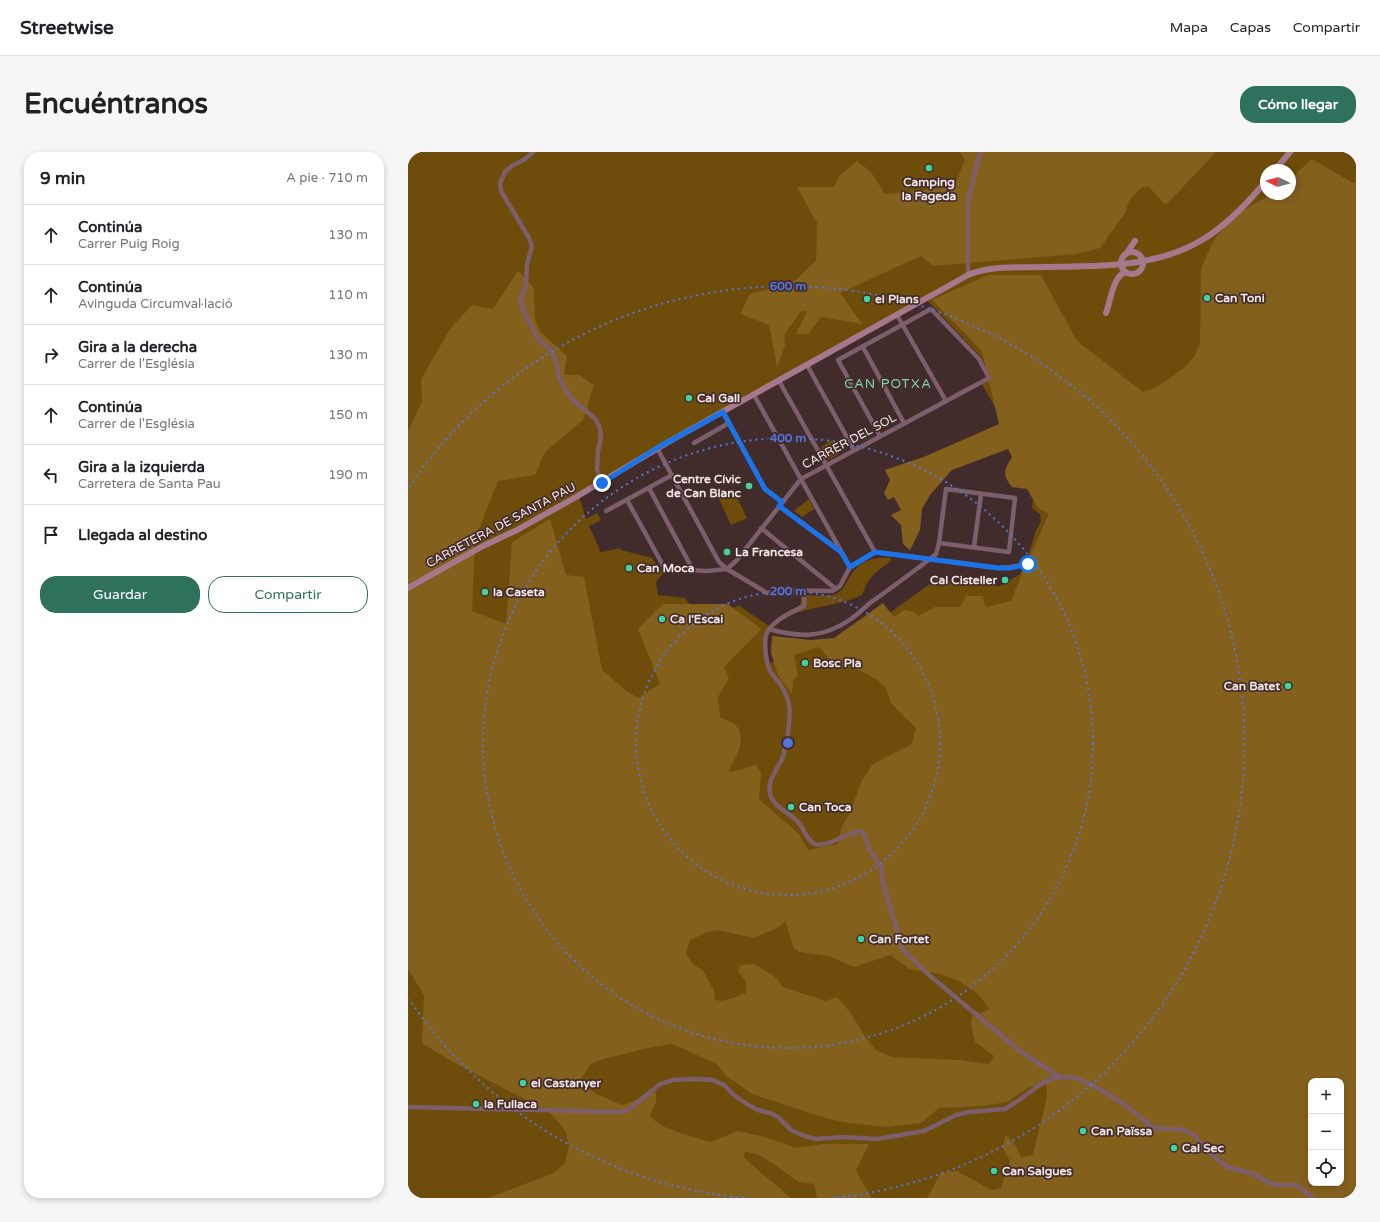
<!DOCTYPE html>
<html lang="es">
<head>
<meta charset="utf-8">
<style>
  :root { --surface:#fff; --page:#f6f6f6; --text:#202124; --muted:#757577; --line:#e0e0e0; --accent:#2e725d }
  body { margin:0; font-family:"Varela Round",sans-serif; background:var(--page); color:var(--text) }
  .controls { position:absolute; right:12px; bottom:12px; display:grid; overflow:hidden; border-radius:8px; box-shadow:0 2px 6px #0003 }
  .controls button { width:36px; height:36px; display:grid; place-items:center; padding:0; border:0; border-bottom:1px solid var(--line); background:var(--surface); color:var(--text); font:20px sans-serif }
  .compass { position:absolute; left:852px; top:12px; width:36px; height:36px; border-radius:50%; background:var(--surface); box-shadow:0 2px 6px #0003; rotate:275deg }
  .stop { position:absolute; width:12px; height:12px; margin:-9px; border:3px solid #1a73e8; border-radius:50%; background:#fff }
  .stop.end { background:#1a73e8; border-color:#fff; box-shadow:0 1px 4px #0008 }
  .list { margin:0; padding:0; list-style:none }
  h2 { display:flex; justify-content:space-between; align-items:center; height:52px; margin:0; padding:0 16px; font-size:17px }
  h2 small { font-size:13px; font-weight:400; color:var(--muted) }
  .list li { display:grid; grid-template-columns:26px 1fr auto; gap:12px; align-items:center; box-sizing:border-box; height:60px; padding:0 16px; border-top:1px solid var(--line) }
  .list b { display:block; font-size:15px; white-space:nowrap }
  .list p { margin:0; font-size:13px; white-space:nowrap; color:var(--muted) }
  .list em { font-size:13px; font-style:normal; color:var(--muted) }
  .actions { display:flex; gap:8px; padding:12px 16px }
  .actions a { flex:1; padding:9px 0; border:1px solid var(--accent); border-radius:16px; text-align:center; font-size:14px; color:var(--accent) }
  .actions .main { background:var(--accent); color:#fff }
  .icon { flex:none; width:22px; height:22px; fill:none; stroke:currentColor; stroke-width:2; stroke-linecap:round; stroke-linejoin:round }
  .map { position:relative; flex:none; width:948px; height:1046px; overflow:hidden; border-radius:16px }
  header { display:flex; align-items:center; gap:24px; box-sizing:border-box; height:56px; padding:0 20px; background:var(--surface); border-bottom:1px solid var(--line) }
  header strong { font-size:19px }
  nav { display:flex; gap:22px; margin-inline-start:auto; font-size:14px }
  .intro { display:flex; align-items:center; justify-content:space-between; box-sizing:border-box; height:96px; padding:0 24px }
  h1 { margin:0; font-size:28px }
  .button { padding:10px 18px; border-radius:16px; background:var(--accent); color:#fff; font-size:14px; font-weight:700 }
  main { display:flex; gap:24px; padding:0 24px }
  aside { flex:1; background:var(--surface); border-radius:16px; box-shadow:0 2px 6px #0003 }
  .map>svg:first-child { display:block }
  .green { fill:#6d4d09; fill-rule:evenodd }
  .forest { fill:#84601d; fill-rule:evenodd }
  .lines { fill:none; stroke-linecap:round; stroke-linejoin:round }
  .minor { stroke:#7d5f6b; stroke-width:4.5 }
  .secondary { stroke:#a6788b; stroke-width:6 }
  .route { stroke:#1a73e8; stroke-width:5 }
  .ring { fill:none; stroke:#5374db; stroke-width:2; stroke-dasharray:2 4 }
  .poi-dot { fill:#3fd4a2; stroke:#412c2b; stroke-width:1.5 }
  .labels { text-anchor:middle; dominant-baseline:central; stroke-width:3.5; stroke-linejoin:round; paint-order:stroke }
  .poi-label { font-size:12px; font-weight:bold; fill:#f4e6e5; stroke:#412c2b; text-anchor:start }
  .street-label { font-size:12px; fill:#f4e6e5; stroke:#412c2b }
  .neighbourhood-label { font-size:13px; letter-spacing:1px; fill:#7cd4b0; stroke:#412c2b }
  .centre { fill:#5374db; stroke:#412c2b; stroke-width:2 }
  .ring-label { font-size:12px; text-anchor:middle; font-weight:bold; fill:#5374db; stroke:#412c2b; stroke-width:3.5; stroke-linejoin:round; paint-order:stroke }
</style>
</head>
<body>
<header>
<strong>Streetwise</strong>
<nav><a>Mapa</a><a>Capas</a><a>Compartir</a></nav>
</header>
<div class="intro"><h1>Encuéntranos</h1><a class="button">Cómo llegar</a></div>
<main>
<aside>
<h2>9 min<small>A pie · 710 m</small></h2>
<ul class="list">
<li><svg class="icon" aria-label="ahead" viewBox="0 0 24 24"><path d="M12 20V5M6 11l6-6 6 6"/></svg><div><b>Continúa</b><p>Carrer Puig Roig</p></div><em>130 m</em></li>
<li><svg class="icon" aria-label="ahead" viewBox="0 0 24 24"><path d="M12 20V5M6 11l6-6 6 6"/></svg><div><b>Continúa</b><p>Avinguda Circumval·lació</p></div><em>110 m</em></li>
<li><svg class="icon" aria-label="right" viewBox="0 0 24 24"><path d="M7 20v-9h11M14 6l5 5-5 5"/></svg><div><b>Gira a la derecha</b><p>Carrer de l'Església</p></div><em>130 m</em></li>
<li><svg class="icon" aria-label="ahead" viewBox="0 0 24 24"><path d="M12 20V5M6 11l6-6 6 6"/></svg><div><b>Continúa</b><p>Carrer de l'Església</p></div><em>150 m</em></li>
<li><svg class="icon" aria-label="left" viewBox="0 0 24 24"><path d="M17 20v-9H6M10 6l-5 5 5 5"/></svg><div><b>Gira a la izquierda</b><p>Carretera de Santa Pau</p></div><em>190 m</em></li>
<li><svg class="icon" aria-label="arrive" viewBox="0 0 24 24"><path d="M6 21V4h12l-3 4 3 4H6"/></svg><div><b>Llegada al destino</b></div></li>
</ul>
<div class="actions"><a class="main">Guardar</a><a>Compartir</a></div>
</aside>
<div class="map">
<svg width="948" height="1046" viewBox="0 0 948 1046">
  <rect width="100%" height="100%" fill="#412c2b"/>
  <!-- green -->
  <g class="green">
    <path d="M0,0h948v1046h-948zM858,18h24v24h-24zM518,147l55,58 11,21 -10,6 54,97 -4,27 8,6 1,7 -6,12 -9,30 -6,11 -20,12 -63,-7 -59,42 -108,42c-2,-7 -5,-23 -1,-30 12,-22 47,-24 69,-30 8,-1 16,-5 24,-8 7,-18 12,-22 28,-33l1,-4c-19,-1 -32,3 -42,20 -3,5 -5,11 -11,15 -8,5 -33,2 -43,0l5,2 1,4 -1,6 -16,9 -15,12 -31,-21 -33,20 -20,-27 -27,-3 -2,-13 8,-10 -2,-3 -4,-1 -6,-10 -31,-8 -1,-2 -19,4 -12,-26 12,-6 -4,-7 -11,6 -8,-26zM903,929h30v102h-30z"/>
    <polygon points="424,288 431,302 420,308 413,295"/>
    <polygon points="325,337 339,366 323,373 310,345"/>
    <polygon points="401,347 406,357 394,365 386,359"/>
  </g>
  <!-- forest -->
  <g class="forest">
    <polygon points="552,0 808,0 759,52 756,51 740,34 733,36 722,47 717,61 692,96 668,102 525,114 513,104 432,141 454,172 413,165 400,182 388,182 399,159 393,159 376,183 377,194 369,215 361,173 332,162 342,142 383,132 408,109 409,71 389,35 426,35 431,24 449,9 463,20 477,42 546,35 557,8"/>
    <path d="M904,7l41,24 3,-1v1016h-429l14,-25 16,-2 34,19 10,-2 9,-27 -7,-12 2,-14 9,8 7,14 12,-2 14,-58 -1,-17 -20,9 -19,13 -23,4 -45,2 -18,15 -35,4 -37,-4 -24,-5 -73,-24 -27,-19 -8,-11 -45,-20 -20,3 -52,13 -9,4 -11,16 14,13 28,12 34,-13v10l-6,15 12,9 24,9 24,7 28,-11 27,6 31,11 28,-4h45l-13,26 7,14 9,14h-55l-3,-14 -16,-2 -23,-17 -18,-11 -12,-2 -1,5c14,15 32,26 46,41h-302l66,-25 11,-10 4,-16 -3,-15 -9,-12 -11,-10 -95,-49 -29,-18 2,-48 -16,-26v-538l14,-30 -1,-22 29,-50 22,-24 21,4 25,-38 16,17 1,31 5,13 27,24 -3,19h15l15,10 -11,35 -38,32 -10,23 -37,6 -23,58 -3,72 34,13 6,-82 38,-23 16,56 18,2 18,93 22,19 14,9 22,-14 -22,-55 25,-25h65l33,25 -37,38 5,11 -11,19 2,20c4,2 10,5 14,7 15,12 2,34 -5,46l2,2 25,-7 5,8 -2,26 40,35 9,16 30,-6 3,-16 9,-15 12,-33 11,-16 39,-20 4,-16 -17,-16 -8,-9 -5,-15 -9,-8 -16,-9 -30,-10 -12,-14 -25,8 4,20 -5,5 -1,14 -14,-19 -7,-22 1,-17 39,4 23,-2 49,-35 11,14 10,-7 10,2 4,4 17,-9h25l6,-11h17l2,10 2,1 24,-6 13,-32 25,-55 -11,-6 -11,-19 -15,-2c-10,-12 -8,-17 0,-30l-4,-8 -56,21 -22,25 -8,14 -2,21 -10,20 -7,-6 -2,-19 -10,-10 10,-5 -7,-13 -6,3 -4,-7 6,-13 -5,-10 41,-14 73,-32 -17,-73 -50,-51 56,-25h53l36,66 66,51 14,-5 26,-18 11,-12 6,-13 1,-76 13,-28 19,-24 40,-22h17v-15zM377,769l9,27 6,4 29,4 25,11 36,-12 20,14 31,5 18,7 18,12 13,16 -18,8 -1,7 4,18 19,14 -4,8 -31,-4 -68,-3 -15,-7 -10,-12 -16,-26 -13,-15 -11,4 -43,-14 -9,-11 -20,-12 -14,1 -2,6 8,11v11c-10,3 -20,10 -31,7l-1,-10 -11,-19 -10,-7 -7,-10 4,-14 18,-8 10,-2 36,8 25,-11zM903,929h30v102h-30z"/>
  </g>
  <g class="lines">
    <!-- minor -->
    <g class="minor">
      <polyline points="125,0 117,7 104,14 97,20 92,31 93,39 121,86 124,94 119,112 118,133 113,147 115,158 130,187 144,199 150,216 150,224 159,240 166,249 183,263 188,268 192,276 193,284 190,299 189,317 193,331"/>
      <polyline points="560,123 560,51 562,41 572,0"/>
      <polyline points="489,163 538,249"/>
      <polyline points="455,195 496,271"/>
      <polyline points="399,213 446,298"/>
      <polyline points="371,229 467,400"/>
      <polyline points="346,243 442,415"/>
      <polyline points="315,260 357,337 374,350"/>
      <polyline points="286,291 321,271"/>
      <polyline points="249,296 311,410 319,417 328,409 393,327 581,226 571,207 523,157 430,208 472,284"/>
      <polyline points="241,336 285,418"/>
      <polyline points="219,348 257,417 299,419 319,417 359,441 377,438 424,439 432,434 442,415 467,400 590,416 602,415 620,412"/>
      <polyline points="371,354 432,399"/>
      <polyline points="198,359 264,323"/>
      <polyline points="353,376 428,437"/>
      <polyline points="566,395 573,342"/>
      <path d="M397,439l-1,15c-12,6 -33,15 -38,29 -2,9 0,28 4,36 2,3 5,7 8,10 5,7 10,15 11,24 2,14 -2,41 -7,54 -5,11 -15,22 -12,34 3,15 20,19 29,30 5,6 8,18 16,21 12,4 33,-12 46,-13l3,3 6,17 11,15 2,17 20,67 26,25 92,77 39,25"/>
      <path d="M361,477c31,9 55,9 82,-10 7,-5 13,-11 19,-16 20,-14 40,-29 60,-44l6,-5 3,-11 7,-54 69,9 -6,54 -70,-9"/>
      <polyline points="0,955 211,960 220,958 252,932 265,928 284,927 305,928 316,933 327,944 342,954 350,958 362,961 370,965 383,978 396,984 408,987 435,985 469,987 516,979 548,963 561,960 597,957 610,949 630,934 644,926 665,925 678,930 702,943 720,955 744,975 753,977 771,977 781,980 787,984 797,997 819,1015 846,1022 861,1031 869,1033 889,1033 905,1046"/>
    </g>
    <!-- secondary -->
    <g class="secondary">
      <polyline points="867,18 882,0"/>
      <circle cx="724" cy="111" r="11"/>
      <polyline points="718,102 727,89"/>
      <path d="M698,161c5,-13 6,-34 19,-41"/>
      <path d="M0,436l75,-42 34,-16 59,-33 94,-56 298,-166c24,-10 51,-7 77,-8 53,-1 110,1 157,-27 25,-15 45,-36 64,-59"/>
    </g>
  </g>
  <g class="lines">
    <!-- route -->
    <polyline class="route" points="194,331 249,296 315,260 357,337 374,350 371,354 433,400 442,415 467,400 590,416 602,416 620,412"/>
  </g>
  <!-- distance rings -->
  <g class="ring">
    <circle cx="380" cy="591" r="152"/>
    <circle cx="380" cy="591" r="305"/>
    <path d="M336 1046A457 457 0 0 1 1 847M1 335A457 457 0 1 1 424 1046"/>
  </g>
  <!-- markers -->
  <g class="poi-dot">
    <circle cx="521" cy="16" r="4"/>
    <circle cx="799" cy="146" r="4"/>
    <circle cx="459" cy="147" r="4"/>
    <circle cx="281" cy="246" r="4"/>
    <circle cx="341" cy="334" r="4"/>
    <circle cx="319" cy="400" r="4"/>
    <circle cx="221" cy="416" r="4"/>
    <circle cx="597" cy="428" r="4"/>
    <circle cx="77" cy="440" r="4"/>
    <circle cx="254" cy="467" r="4"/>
    <circle cx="397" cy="511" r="4"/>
    <circle cx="880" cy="534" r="4"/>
    <circle cx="383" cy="655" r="4"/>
    <circle cx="453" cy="787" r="4"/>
    <circle cx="115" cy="931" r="4"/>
    <circle cx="68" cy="952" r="4"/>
    <circle cx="675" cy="979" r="4"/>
    <circle cx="766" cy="996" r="4"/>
    <circle cx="586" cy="1019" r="4"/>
  </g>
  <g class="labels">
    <!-- poi labels -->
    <g class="poi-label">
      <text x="521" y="30" text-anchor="middle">Camping<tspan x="521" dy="14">la Fageda</tspan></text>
      <text x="807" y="146">Can Toni</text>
      <text x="467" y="147">el Plans</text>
      <text x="289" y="246">Cal Gall</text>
      <text x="333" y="327" text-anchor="end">Centre Cívic<tspan x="333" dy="14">de Can Blanc</tspan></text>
      <text x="327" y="400">La Francesa</text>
      <text x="229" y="416">Can Moca</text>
      <text x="589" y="428" text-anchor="end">Cal Cisteller</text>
      <text x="85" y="440">la Caseta</text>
      <text x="262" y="467">Ca l'Escai</text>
      <text x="405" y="511">Bosc Pla</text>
      <text x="872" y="534" text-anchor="end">Can Batet</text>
      <text x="391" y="655">Can Toca</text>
      <text x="461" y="787">Can Fortet</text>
      <text x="123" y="931">el Castanyer</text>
      <text x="76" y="952">la Fullaca</text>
      <text x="683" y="979">Can Païssa</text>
      <text x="774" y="996">Cal Sec</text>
      <text x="594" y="1019">Can Salgues</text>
    </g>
    <!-- street labels -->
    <g class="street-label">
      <text transform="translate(441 289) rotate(-28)">CARRER DEL SOL</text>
      <text transform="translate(93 373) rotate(-28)">CARRETERA DE SANTA PAU</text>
    </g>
    <!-- neighbourhood labels -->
    <g class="neighbourhood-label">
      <text x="480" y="232">CAN POTXA</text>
    </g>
  </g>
  <circle cx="380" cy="591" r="6" class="centre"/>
  <g class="ring-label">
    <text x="380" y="138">600 m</text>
    <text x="380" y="290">400 m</text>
    <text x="380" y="443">200 m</text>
  </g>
</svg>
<div class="controls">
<button>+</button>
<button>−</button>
<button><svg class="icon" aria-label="locate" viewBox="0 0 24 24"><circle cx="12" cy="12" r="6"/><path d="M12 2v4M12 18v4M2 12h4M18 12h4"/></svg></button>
</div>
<svg class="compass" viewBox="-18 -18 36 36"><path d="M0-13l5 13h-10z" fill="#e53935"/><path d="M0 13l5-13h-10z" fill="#757577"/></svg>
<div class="stop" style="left:620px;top:412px"></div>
<div class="stop end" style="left:194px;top:331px"></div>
</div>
</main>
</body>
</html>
